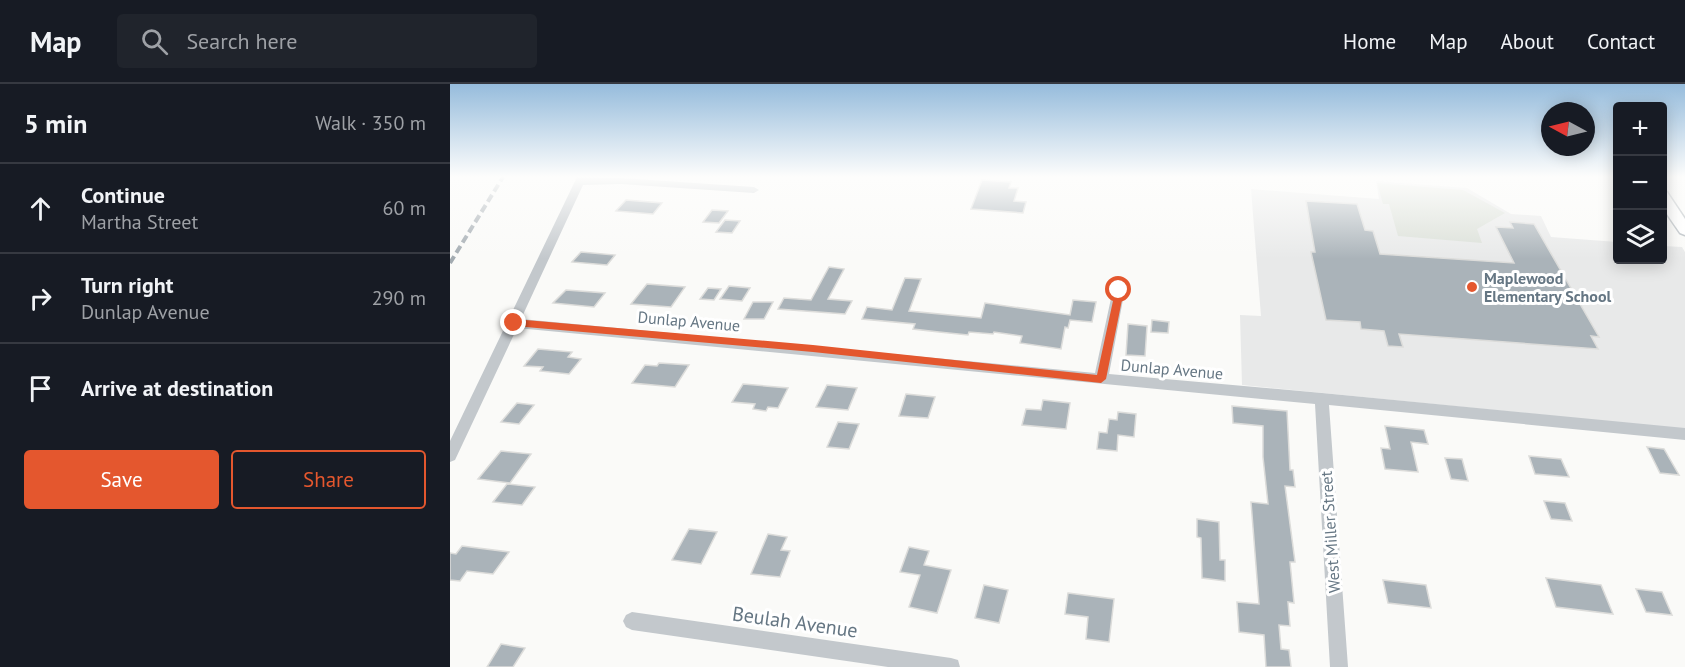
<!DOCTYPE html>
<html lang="en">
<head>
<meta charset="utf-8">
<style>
  :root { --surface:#171b24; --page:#20242c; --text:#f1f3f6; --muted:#9ea1a6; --line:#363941; --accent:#e4572e }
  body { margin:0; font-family:"PT Sans",sans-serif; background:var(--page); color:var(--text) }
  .controls { position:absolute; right:18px; top:18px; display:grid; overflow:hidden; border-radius:6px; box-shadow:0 3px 15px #0003 }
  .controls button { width:54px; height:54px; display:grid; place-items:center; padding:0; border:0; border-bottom:2px solid var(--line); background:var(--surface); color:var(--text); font:30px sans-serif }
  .compass { position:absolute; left:1091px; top:18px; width:54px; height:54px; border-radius:50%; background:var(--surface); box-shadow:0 3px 15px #0003; rotate:277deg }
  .stop { position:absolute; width:18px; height:18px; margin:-14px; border:4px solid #e4572e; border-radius:50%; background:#fff }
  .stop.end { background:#e4572e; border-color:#fff; box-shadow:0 2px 6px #0008 }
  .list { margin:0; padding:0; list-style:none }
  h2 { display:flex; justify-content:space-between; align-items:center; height:78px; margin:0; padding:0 24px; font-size:26px }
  h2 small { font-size:20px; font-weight:400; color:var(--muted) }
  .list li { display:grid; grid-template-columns:39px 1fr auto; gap:18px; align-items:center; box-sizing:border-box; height:90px; padding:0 24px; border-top:2px solid var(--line) }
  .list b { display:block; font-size:22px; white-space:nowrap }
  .list p { margin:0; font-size:20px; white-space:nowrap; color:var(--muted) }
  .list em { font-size:20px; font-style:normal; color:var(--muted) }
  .actions { display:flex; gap:12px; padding:18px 24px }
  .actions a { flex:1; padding:14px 0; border:2px solid var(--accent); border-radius:6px; text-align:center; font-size:21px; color:var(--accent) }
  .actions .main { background:var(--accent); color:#fff }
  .icon { flex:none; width:33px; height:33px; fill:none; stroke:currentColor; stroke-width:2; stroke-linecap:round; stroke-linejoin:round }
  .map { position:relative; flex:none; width:1235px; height:583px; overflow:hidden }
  header { display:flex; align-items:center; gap:36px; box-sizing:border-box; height:84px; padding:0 30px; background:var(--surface); border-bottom:2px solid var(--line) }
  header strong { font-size:28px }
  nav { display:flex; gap:33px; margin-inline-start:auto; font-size:21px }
  .search { width:420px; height:54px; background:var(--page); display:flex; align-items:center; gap:15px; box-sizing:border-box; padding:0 21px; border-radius:6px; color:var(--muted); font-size:22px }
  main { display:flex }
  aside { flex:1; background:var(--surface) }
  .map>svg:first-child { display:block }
  .built { fill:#e8e9e9 }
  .green { fill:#dadfd7 }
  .building { fill:#aab3b9; stroke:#dcdcda; stroke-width:1.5 }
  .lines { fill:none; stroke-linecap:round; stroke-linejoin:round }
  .secondary-casing { stroke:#b3babf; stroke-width:3 }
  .street { fill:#c3c8cc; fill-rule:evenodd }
  .secondary { fill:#fff; fill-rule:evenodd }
  .rail { stroke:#a2aab0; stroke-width:4; stroke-dasharray:8 4; stroke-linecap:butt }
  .route { fill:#e4572e }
  .poi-dot { fill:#e4572e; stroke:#fff; stroke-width:2 }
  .labels { text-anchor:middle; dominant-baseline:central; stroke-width:6; stroke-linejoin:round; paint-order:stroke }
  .poi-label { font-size:16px; font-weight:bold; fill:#657683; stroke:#fff; text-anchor:start }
  .street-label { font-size:16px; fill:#657683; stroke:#fff }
  .near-street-label { font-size:20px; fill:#657683; stroke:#fff }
</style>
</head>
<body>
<header>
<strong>Map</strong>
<div class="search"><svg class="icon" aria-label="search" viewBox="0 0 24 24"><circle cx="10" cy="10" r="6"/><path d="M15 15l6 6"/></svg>Search here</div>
<nav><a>Home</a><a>Map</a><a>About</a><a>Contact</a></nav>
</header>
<main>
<aside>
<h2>5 min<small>Walk · 350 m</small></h2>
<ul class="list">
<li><svg class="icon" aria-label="ahead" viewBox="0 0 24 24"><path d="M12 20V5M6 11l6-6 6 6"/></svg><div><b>Continue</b><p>Martha Street</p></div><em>60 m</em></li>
<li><svg class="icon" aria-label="right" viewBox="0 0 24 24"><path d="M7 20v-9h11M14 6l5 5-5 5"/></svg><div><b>Turn right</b><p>Dunlap Avenue</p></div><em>290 m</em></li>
<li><svg class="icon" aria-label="arrive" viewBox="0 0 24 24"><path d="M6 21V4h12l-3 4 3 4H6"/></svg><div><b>Arrive at destination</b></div></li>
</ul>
<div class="actions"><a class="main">Save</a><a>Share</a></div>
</aside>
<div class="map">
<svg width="1235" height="583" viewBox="0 0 1235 583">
  <rect width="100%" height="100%" fill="#fafaf8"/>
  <!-- built -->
  <polygon class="built" points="926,97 1017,104 1061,130 1091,132 1101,153 1167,158 1168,176 1212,176 1213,162 1232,163 1235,168 1235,345 792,301 790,231 811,232 801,105 929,115"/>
  <!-- green -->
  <polygon class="green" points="927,99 1013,106 1055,129 1027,145 1032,159 948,152 939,120 933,120"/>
  <!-- building -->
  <g class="building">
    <polygon points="532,96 561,98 559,104 568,104 564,117 576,118 573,129 521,125"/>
    <polygon points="176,116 212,119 203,130 166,127"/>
    <polygon points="856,117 907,120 915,146 923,147 930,170 1064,179 1046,143 1063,144 1060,138 1084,140 1149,253 1141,252 1148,265 949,250 953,263 938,262 934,247 911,245 910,238 876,236 861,168 865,168"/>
    <polygon points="262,126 278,127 269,139 253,138"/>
    <polygon points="275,136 290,137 282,149 266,148"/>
    <polygon points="131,168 165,171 157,181 122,178"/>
    <polygon points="379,183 394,185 378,215 402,217 395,230 328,225 334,214 361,216"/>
    <polygon points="455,194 471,195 459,227 531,234 535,219 620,231 623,216 646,218 642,238 620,236 618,244 615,243 611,265 570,259 572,252 544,248 543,250 519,248 518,251 489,248 463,245 465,240 412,235 417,223 442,226"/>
    <polygon points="197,200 235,203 221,223 181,220"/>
    <polygon points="279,202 300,204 292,217 270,215"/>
    <polygon points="258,204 271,205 264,216 250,215"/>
    <polygon points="116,206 155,209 144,223 103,219"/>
    <polygon points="303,218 323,218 314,235 294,235"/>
    <polygon points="702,236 719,238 718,249 701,248"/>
    <polygon points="678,240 697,242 695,272 676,271"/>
    <polygon points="88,265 122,268 118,273 131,275 119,290 90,287 93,283 74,282"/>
    <polygon points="209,279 239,281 225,303 182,299 195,281 207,282"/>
    <polygon points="293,300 338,304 328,324 318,323 316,327 303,325 305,320 282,318"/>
    <polygon points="377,301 407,304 398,326 366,323"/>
    <polygon points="456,310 485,313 478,334 449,332"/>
    <polygon points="593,316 620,319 616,345 572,341 576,325 591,326"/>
    <polygon points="67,319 84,321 69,340 51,338"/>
    <polygon points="782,322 837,327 840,386 843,386 845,403 835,402 845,478 840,478 844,519 838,518 840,542 829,541 831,565 839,566 841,583 816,583 814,551 789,548 787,518 809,520 801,418 818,420 813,373 813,342 783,339"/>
    <polygon points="668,328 686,330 684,353 668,351 667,367 647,365 649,348 657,349 659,335 667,336"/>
    <polygon points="388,338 409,340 399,365 377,363"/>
    <polygon points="935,342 974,346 978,360 961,358 968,388 935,385 931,364 940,365"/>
    <polygon points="1197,363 1214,365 1229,391 1210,389"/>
    <polygon points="51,367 81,370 60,399 28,395"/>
    <polygon points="1079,372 1111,375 1119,393 1085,390"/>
    <polygon points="995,374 1012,375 1018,397 1001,395"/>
    <polygon points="57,400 85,403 72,421 43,418"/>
    <polygon points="1094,417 1115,419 1122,437 1101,435"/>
    <polygon points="747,435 769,438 770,476 775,476 775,497 752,494 751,454 747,453"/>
    <polygon points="239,445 267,448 251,480 222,476"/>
    <polygon points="318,450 337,453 331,466 340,467 330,493 301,490"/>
    <polygon points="12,462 59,468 43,490 17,487 10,497 0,496 0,469 6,470"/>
    <polygon points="459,463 479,467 474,481 501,486 487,529 459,523 470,491 450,488"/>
    <polygon points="1096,494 1151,501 1163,530 1106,523"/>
    <polygon points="933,496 976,501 981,524 938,519"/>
    <polygon points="534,501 558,506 549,539 525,534"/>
    <polygon points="1186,505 1212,508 1222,531 1196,528"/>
    <polygon points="618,509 664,515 659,558 636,555 638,533 615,530"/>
    <polygon points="51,560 75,564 63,583 37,583"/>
  </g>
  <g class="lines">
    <defs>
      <polygon id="secondary" points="1212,107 1217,108 1235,135 1235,151 1230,149 1212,123"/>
    </defs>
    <!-- secondary casing -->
    <use href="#secondary" class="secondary-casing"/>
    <!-- street -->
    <g class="street">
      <polygon points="127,93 171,94 304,103 309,106 304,109 171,100 133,101 71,235 645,289 663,205 669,201 675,205 659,290 872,309 1235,344 1235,356 879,321 898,583 880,583 865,320 67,244 5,376 0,378 0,357"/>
      <polygon points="182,528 501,574 508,576 510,583 438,583 182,546 176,543 173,537 176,531"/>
    </g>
    <!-- secondary -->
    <use href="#secondary" class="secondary"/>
    <!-- rail -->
    <polyline class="rail" points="0,179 53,93"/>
  </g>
  <!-- sky -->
  <linearGradient id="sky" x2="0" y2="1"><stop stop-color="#96bcdc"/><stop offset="0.53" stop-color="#fdfdfc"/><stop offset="1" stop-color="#fdfdfc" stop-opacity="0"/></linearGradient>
  <rect width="1235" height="175" fill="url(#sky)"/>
  <!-- route -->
  <polygon class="route" points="666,203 674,206 656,295 651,299 363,268 64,242 59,239 64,235 363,261 647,291"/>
  <!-- markers -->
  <circle class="poi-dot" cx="1022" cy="203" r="6"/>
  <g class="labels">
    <!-- poi labels -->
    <g class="poi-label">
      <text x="1034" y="194">Maplewood<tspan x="1034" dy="18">Elementary School</tspan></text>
    </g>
    <!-- street labels -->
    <g class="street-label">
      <text transform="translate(239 237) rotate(5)">Dunlap Avenue</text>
      <text transform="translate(722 285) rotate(5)">Dunlap Avenue</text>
      <text transform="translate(880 448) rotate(-94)">West Miller Street</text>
    </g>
    <!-- near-street labels -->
    <g class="near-street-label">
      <text transform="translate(345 538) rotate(8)">Beulah Avenue</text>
    </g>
  </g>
</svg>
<div class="controls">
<button>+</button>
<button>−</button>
<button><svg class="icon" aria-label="layers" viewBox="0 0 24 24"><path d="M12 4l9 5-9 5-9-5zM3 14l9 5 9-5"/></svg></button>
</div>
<svg class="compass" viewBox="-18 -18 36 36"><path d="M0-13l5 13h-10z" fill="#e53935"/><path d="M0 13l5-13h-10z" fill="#9ea1a6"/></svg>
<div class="stop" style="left:669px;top:206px"></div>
<div class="stop end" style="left:64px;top:239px"></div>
</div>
</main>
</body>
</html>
